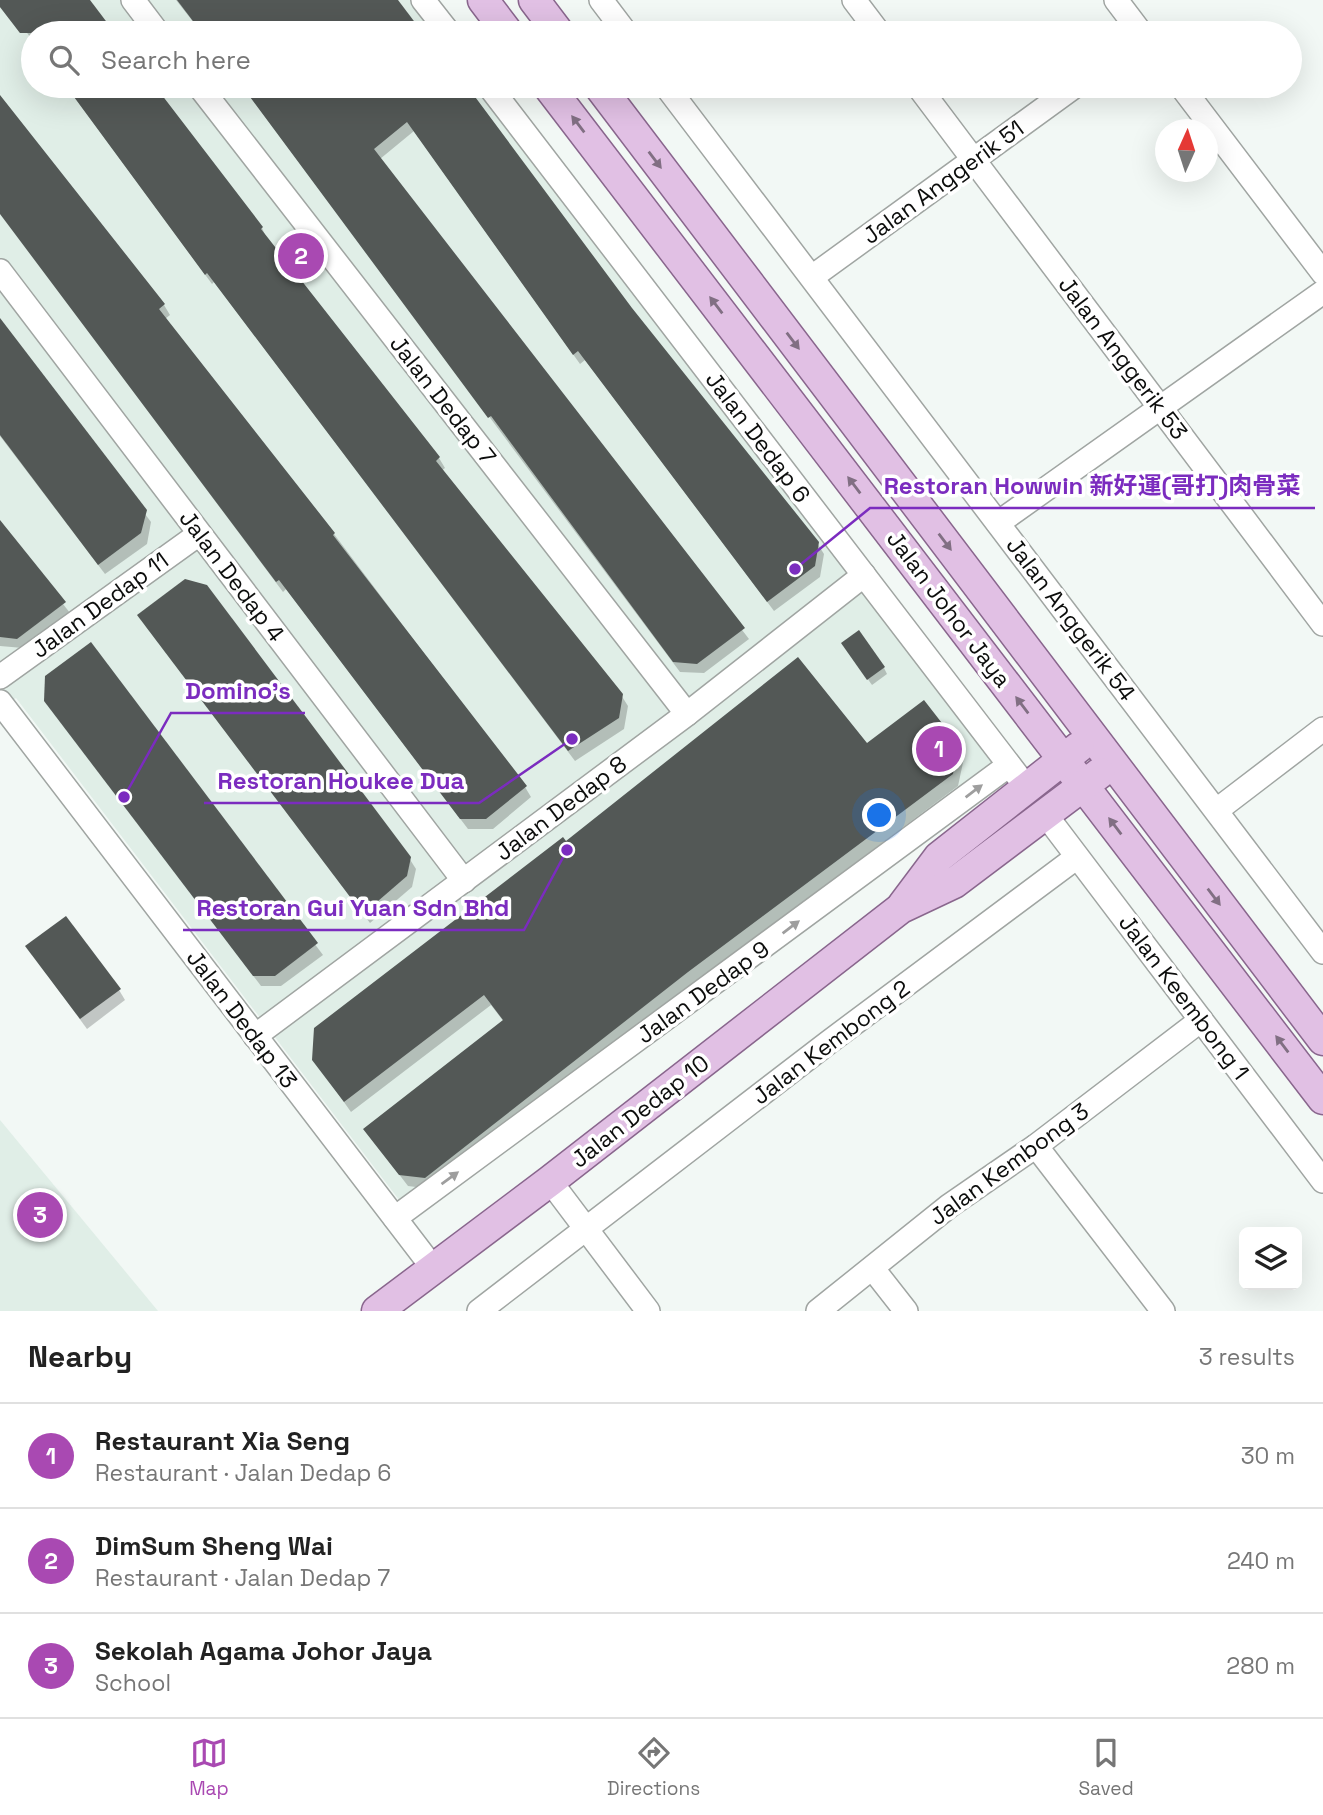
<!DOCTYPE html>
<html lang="en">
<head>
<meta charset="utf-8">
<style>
  :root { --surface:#fff; --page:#f6f6f6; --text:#222; --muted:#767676; --line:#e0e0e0; --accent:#a949b2 }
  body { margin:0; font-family:"Space Grotesk","Noto Sans SC",sans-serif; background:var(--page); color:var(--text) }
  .controls { position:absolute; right:21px; bottom:21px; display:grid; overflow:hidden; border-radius:10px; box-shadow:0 7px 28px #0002 }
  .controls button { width:63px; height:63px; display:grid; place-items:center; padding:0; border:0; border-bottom:2px solid var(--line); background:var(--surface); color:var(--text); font:35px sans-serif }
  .compass { position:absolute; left:1155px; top:119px; width:63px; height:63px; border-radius:50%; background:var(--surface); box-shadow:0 7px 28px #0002; rotate:3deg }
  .you { position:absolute; left:880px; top:816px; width:24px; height:24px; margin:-18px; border:5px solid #fff; border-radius:50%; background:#1a73e8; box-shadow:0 0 0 10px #1a73e833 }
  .badge { display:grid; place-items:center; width:46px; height:46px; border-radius:50%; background:var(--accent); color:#fff; font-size:23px; font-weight:700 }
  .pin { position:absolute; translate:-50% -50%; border:4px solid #fff; box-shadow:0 2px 7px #0006 }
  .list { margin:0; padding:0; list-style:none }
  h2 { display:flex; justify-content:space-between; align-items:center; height:91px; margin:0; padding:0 28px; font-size:30px }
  h2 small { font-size:23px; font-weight:400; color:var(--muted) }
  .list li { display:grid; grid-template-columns:46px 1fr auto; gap:21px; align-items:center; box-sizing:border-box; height:105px; padding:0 28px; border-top:2px solid var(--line) }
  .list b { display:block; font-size:26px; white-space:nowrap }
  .list p { margin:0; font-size:23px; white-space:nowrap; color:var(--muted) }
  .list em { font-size:23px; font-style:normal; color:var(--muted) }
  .icon { flex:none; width:38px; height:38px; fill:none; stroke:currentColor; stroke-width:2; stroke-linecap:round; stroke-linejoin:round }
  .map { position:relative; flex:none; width:1323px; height:1311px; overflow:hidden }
  .search { position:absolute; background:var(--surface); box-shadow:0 7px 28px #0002; left:21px; right:21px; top:21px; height:77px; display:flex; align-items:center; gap:18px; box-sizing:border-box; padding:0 24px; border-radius:38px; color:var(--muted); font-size:26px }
  .sheet { height:406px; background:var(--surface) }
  nav { display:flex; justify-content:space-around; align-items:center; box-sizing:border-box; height:98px; border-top:2px solid var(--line); background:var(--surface); font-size:19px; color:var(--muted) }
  nav a { display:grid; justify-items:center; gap:4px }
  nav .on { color:var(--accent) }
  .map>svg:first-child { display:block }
  .built { fill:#e0eee7 }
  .shadow { fill:#0003 }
  .building { fill:#535856 }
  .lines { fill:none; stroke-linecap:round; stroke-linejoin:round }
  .minor-casing { stroke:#a0a5a2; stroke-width:26 }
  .major-casing { stroke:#89668d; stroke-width:33 }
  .minor { stroke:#fff; stroke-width:23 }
  .major { stroke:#e1c0e4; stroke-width:30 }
  .oneway { fill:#816f83 }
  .oneway2 { fill:#9e9e9e }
  .labels { text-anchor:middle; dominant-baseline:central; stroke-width:7; stroke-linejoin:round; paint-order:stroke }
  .street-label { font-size:23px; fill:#0c0d0c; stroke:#fff }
  .leader { fill:none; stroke:#7b2cbf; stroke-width:2.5 }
  .callout-dot { fill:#7b2cbf; stroke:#fff; stroke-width:2.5 }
  .callout-label { font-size:24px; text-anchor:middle; font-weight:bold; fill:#7b2cbf; stroke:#fff; stroke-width:7; stroke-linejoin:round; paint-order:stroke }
</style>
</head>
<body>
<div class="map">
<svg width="1323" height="1311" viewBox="0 0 1323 1311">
  <rect width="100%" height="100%" fill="#f2f8f5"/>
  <!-- built -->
  <g class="built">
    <polygon points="0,0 416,0 441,33 33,33 33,86 481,86 996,764 403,1205 16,698 0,707"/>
    <polygon points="0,1120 158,1311 0,1311"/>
  </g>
  <!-- shadow -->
  <g class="shadow">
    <polygon points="0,0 89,1 113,33 33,33 33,41 25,30 20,33 0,7"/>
    <polygon points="176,0 264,0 290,33 202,33"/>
    <polygon points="66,86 153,86 262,228 267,239 439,458 445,468 441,471 621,695 628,706 624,729 575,761 214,282 212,284"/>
    <polygon points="242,86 461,86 631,309 817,543 824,554 820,577 774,611 585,360 580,364 414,131 380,159 749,639 704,673 680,672"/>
    <polygon points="0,98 164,305 170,315 165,319 334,534 525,787 531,797 493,829 468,829 286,589 283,592 0,213"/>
    <polygon points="0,321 151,522 147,544 105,574 0,436"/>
    <polygon points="0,523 70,613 23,648 0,646"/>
    <polygon points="145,625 409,858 416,869 412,887 370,923"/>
    <polygon points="91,645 323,955 281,986 261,986 45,700"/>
    <polygon points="847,650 884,668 887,674 872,685"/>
    <polygon points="867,746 958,746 964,758 958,786 695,983 432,1189 408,1186 365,1130 504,1022 491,1005 351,1112 314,1060 566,843"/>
    <polygon points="27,947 119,990 125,1000 87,1029"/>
  </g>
  <!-- building -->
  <g class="building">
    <polygon points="0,0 90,0 115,33 20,33 0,7"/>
    <polygon points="177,0 398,0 423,33 202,33"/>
    <polygon points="66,86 155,86 263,227 261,229 440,457 436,461 623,694 619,718 568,751 207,273 205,275"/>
    <polygon points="242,86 467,86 632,308 819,542 815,566 767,602 578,351 573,355 407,122 374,149 745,628 697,664 673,662 491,416 488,418"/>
    <polygon points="0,95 165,304 159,309 335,533 333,535 527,786 486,819 460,819 279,580 276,582 0,214"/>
    <polygon points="0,318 147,510 141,533 98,565 0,435"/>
    <polygon points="0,520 66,602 17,639 0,637"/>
    <polygon points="185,579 207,585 411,857 407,876 363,914 137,615"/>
    <polygon points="859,630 885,667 867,680 841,643"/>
    <polygon points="91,642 318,943 275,976 253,976 44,701 45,676"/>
    <polygon points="798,657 867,743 924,700 959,745 953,774 688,972 425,1178 399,1175 363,1129 503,1020 484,995 344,1102 312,1060 314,1028 563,837 566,841"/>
    <polygon points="66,916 121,989 80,1019 25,946"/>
  </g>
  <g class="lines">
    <defs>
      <g id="minor">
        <polyline points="133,0 158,33"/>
        <polyline points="423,0 449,33"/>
        <polyline points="601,0 626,33"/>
        <polyline points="854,0 879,33"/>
        <polyline points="1116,0 1141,33"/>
        <polyline points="199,86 687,714"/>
        <polyline points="489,86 1027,788"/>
        <polyline points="666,86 1323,952"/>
        <polyline points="918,86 1323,624"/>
        <polyline points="1181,86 1323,273"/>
        <polyline points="0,271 464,881"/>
        <polyline points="812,277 1075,86"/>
        <polyline points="998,523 1323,292"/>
        <polyline points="0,677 199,534"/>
        <polyline points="0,702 433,1268"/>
        <polyline points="1217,810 1323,729"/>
        <polyline points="1045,814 1323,1181"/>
        <polyline points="255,1036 687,714 864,575"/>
        <polyline points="1036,1146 1163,1311"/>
        <polyline points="550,1181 648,1311"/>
        <polyline points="395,1218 1009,765"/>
        <polyline points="873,1269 906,1311"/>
        <polyline points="479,1311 829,1042 1077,857"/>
        <polyline points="818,1311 949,1206 1036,1146 1201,1020"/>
      </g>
      <g id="major">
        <polyline points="483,0 508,33"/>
        <polyline points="534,0 559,33"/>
        <polyline points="548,86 1323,1099"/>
        <polyline points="599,86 1323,1040"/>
        <polyline points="903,905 939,857 1079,747"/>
        <polyline points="377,1311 550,1181 901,908 954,883 1100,773"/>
      </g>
    </defs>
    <!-- minor casing -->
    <use href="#minor" class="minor-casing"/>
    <!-- major casing -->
    <use href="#major" class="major-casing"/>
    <!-- minor -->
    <use href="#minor" class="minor"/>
    <!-- major -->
    <use href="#major" class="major"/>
  </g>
  <!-- one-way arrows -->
  <defs><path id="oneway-solid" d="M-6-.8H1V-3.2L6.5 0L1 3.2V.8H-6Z" transform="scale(1.75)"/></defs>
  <g class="oneway">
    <use href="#oneway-solid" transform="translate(578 124) rotate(-127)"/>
    <use href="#oneway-solid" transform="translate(655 160) rotate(53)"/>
    <use href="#oneway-solid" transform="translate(716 305) rotate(-127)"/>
    <use href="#oneway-solid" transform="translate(793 341) rotate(53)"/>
    <use href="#oneway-solid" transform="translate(854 485) rotate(-127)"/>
    <use href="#oneway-solid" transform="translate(945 542) rotate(53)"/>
    <use href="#oneway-solid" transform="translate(1022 705) rotate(-127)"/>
    <use href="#oneway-solid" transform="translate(1115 826) rotate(-127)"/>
    <use href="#oneway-solid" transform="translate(1214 897) rotate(53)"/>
    <use href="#oneway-solid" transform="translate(1282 1044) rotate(-127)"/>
  </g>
  <g class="oneway2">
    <use href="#oneway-solid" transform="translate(974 791) rotate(-37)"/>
    <use href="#oneway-solid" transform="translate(791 927) rotate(-37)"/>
    <use href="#oneway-solid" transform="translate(450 1178) rotate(-36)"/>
  </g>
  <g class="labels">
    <!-- street labels -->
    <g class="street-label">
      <text transform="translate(943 182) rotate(-36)">Jalan Anggerik 51</text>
      <text transform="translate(1123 358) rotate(53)">Jalan Anggerik 53</text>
      <text transform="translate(443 400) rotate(52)">Jalan Dedap 7</text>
      <text transform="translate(758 437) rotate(53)">Jalan Dedap 6</text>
      <text transform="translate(232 576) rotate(53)">Jalan Dedap 4</text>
      <text transform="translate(100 605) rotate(-36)">Jalan Dedap 11</text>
      <text transform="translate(949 609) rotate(53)">Jalan Johor Jaya</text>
      <text transform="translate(1071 619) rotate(53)">Jalan Anggerik 54</text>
      <text transform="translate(561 808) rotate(-37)">Jalan Dedap 8</text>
      <text transform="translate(703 992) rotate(-36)">Jalan Dedap 9</text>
      <text transform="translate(1184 997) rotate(53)">Jalan Keembong 1</text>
      <text transform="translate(242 1019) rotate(53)">Jalan Dedap 13</text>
      <text transform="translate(831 1042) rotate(-37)">Jalan Kembong 2</text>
      <text transform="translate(640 1111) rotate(-38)">Jalan Dedap 10</text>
      <text transform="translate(1009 1164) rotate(-36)">Jalan Kembong 3</text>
    </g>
  </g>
  <!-- callouts -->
  <path class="leader" d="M795 569L870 508H1315M124 797L171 713H305M572 739L479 803H204M567 850L524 930H183"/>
  <g class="callout-dot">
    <circle cx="795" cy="569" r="7"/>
    <circle cx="124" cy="797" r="7"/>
    <circle cx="572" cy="739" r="7"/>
    <circle cx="567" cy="850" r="7"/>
  </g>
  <g class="callout-label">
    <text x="1092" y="494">Restoran Howwin 新好運(哥打)肉骨菜</text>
    <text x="238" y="699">Domino's</text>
    <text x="341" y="789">Restoran Houkee Dua</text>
    <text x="353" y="916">Restoran Gui Yuan Sdn Bhd</text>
  </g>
</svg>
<div class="controls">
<button><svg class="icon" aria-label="layers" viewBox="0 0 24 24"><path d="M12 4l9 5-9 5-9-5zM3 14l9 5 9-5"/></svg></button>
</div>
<svg class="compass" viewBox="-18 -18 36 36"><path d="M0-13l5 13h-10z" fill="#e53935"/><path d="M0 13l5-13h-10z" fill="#767676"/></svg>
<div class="you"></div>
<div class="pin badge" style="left:939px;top:749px">1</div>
<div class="pin badge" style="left:301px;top:256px">2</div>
<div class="pin badge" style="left:40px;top:1215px">3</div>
<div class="search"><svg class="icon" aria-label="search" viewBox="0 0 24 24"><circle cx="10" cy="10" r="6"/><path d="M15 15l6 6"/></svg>Search here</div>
</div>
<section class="sheet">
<h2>Nearby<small>3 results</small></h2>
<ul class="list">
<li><span class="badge">1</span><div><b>Restaurant Xia Seng</b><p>Restaurant · Jalan Dedap 6</p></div><em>30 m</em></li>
<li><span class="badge">2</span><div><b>DimSum Sheng Wai</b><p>Restaurant · Jalan Dedap 7</p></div><em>240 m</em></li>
<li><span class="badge">3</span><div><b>Sekolah Agama Johor Jaya</b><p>School</p></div><em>280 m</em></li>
</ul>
</section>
<nav>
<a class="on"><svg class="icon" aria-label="map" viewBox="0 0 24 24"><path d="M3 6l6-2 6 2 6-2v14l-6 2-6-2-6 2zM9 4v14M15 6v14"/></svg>Map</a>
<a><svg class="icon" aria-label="directions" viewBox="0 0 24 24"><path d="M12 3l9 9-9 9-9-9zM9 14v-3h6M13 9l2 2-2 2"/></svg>Directions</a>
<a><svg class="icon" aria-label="saved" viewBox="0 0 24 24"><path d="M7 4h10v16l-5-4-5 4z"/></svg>Saved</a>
</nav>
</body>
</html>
